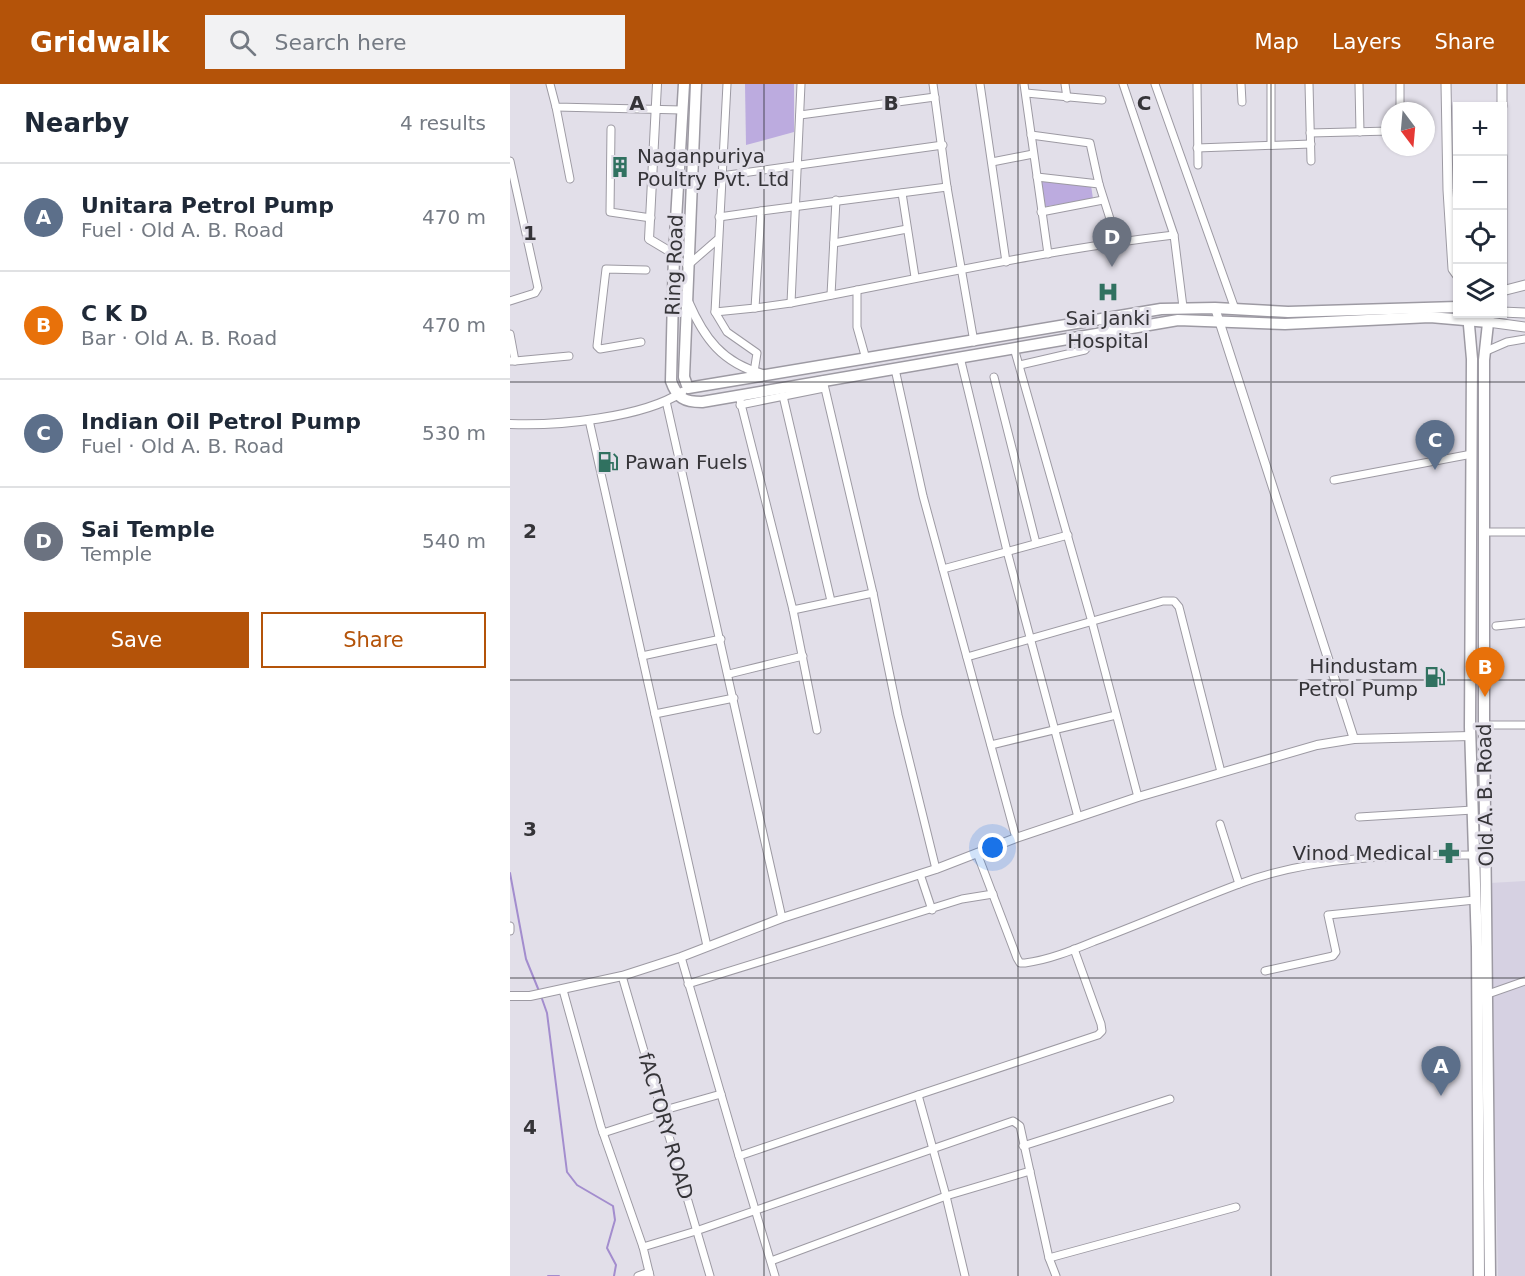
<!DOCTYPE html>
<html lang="en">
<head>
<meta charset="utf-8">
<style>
  :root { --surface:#fff; --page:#f2f2f3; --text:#1f2937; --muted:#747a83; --line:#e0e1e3; --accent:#b45309 }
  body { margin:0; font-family:"DejaVu Sans",sans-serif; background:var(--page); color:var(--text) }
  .controls { position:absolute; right:18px; top:18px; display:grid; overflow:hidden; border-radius:0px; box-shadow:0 2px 4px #0004 }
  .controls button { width:54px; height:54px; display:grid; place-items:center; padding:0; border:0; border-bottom:2px solid var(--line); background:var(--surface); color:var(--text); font:30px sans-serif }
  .compass { position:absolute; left:871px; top:18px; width:54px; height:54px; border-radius:50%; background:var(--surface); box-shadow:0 2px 4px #0004; rotate:164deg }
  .you { position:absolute; left:483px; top:764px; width:21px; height:21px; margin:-15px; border:4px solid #fff; border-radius:50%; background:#1a73e8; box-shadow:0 0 0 9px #1a73e833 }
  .badge { display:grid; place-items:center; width:39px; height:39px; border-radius:50%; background:var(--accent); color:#fff; font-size:20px; font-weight:700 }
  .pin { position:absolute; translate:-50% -50px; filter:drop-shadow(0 2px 3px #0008) }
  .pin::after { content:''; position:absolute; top:32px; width:21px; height:18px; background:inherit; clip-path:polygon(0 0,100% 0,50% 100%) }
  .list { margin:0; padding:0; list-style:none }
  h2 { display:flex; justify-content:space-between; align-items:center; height:78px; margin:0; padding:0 24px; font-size:26px }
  h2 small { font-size:20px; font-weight:400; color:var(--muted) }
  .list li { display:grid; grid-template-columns:39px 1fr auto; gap:18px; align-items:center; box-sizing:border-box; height:108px; padding:0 24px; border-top:2px solid var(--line) }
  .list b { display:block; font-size:22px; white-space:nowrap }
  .list p { margin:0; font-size:20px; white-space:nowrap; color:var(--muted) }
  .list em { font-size:20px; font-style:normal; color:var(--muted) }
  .actions { display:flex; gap:12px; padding:18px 24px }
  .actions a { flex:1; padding:14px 0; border:2px solid var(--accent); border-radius:0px; text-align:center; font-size:21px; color:var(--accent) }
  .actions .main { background:var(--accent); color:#fff }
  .icon { flex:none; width:33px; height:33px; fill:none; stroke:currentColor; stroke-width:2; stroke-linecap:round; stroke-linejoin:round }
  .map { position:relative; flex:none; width:1015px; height:1192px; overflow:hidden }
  header { display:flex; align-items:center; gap:36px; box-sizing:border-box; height:84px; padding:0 30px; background:var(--accent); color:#fff }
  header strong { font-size:28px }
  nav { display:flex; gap:33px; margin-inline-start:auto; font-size:21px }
  .search { width:420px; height:54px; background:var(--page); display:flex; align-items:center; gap:15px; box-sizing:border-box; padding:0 21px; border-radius:0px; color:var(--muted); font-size:22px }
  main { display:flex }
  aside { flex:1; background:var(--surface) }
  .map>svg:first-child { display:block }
  .built { fill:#d6d1e2 }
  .green { fill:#bcabdf }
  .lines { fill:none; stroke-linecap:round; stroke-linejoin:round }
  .stream { stroke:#a38dce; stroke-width:2 }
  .minor-casing { stroke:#9d9aa3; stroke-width:9 }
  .tertiary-casing { stroke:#9d9aa3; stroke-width:10 }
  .secondary-casing { stroke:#9d9aa3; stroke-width:11 }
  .primary-casing { stroke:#9d9aa3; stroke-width:13 }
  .minor { stroke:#fff; stroke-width:7 }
  .tertiary { stroke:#fff; stroke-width:8 }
  .secondary { stroke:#fff; stroke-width:9 }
  .primary { stroke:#fff; stroke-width:10 }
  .grid { fill:none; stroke:#353438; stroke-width:1.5; stroke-opacity:0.55 }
  .labels { text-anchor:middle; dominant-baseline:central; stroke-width:6; stroke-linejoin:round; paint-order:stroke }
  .poi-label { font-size:20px; fill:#353438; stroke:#e2dfe9; text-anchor:start }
  .street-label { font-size:20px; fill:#353438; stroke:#e2dfe9 }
  .grid-label { font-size:20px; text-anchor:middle; font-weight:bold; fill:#353438; stroke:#e2dfe9; stroke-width:6; stroke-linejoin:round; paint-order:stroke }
</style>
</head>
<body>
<header>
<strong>Gridwalk</strong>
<div class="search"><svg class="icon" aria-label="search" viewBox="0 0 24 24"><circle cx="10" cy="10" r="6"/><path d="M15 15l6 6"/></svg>Search here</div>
<nav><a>Map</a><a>Layers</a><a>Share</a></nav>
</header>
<main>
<aside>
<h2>Nearby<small>4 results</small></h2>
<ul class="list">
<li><span class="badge" style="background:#5c6f8a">A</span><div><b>Unitara Petrol Pump</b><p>Fuel · Old A. B. Road</p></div><em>470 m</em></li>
<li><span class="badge" style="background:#e8710a">B</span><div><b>C K D</b><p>Bar · Old A. B. Road</p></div><em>470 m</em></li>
<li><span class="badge" style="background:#5c6f8a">C</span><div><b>Indian Oil Petrol Pump</b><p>Fuel · Old A. B. Road</p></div><em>530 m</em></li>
<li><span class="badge" style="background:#6b7280">D</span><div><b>Sai Temple</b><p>Temple</p></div><em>540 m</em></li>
</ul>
<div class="actions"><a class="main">Save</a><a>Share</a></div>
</aside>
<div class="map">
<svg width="1015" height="1192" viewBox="0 0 1015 1192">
  <rect width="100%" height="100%" fill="#e2dfe9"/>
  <!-- built -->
  <polygon class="built" points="1015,797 1015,1192 988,1192 980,799"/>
  <!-- green -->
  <g class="green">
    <polygon points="235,0 284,0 284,48 236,61"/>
    <polygon points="530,96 581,101 583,115 532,123"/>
  </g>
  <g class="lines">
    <!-- stream -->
    <g class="stream">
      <polyline points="0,789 16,875 29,907"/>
      <polyline points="31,912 37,929 57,1088 67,1101 103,1122 105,1136 97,1164 106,1181 104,1192"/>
      <polyline points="38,1192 49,1192"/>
    </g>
    <defs>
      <g id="minor">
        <polyline points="40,0 46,23 172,26"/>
        <polyline points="217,0 205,228 217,248 247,269 244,288"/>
        <path d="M291,0l-10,219c127,-24 254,-53 383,-68"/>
        <polyline points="423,0 437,103 464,258"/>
        <polyline points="470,0 496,178"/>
        <polyline points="514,0 538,170"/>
        <polyline points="555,0 557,14"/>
        <polyline points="613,0 664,151 673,223"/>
        <polyline points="645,0 725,225"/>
        <polyline points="687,0 688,81"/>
        <polyline points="731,0 732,18"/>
        <polyline points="761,0 761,61"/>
        <polyline points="799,0 801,77"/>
        <polyline points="849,0 850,48"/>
        <polyline points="516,9 592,16"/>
        <polyline points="46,23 60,95"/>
        <polyline points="890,27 890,0"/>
        <polyline points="290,31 425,13"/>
        <polyline points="101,45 100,128 141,134"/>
        <polyline points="800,49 880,47"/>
        <polyline points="521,51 580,59 589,100"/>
        <polyline points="687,64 801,60"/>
        <polyline points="0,77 28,204 25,209 0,217"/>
        <polyline points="482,78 523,70"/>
        <polyline points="211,92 433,61"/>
        <polyline points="527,93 589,100 607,157"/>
        <polyline points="392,109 405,193"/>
        <polyline points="531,128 593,116"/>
        <polyline points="209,133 251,127"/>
        <polyline points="324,159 397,145"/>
        <polyline points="177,182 207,156"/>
        <polyline points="347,206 347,243 356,275"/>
        <polyline points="321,211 326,116"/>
        <polyline points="245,224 281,219"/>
        <polyline points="205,228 245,224 251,127 437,103"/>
        <polyline points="0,250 5,277 0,277"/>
        <polyline points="131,258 90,265 87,262 96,185 136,186"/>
        <polyline points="504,264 582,538 628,713"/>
        <polyline points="974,268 997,258 1015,255"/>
        <polyline points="450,273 497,467 568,733"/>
        <polyline points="5,277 59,272"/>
        <polyline points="510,281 575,266 579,261 577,251"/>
        <polyline points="385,285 413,412 506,754"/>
        <polyline points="484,293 526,459"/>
        <polyline points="313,296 363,509 388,631 426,785"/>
        <polyline points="229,312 283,526 363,509"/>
        <polyline points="273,312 321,517"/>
        <polyline points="156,317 272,834"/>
        <polyline points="230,321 314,304"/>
        <polyline points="79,336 197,862"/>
        <polyline points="824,396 962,370"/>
        <polyline points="974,448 1015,448"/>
        <polyline points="433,485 558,451"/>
        <polyline points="283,526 307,646"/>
        <polyline points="986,542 1015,539"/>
        <polyline points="132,572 211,555"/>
        <polyline points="457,573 653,517 664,517 669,523 711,688"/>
        <polyline points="219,590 293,572"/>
        <polyline points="145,630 224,614"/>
        <polyline points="974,641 1015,641"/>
        <polyline points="481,661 606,631"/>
        <polyline points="849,733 963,726"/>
        <polyline points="710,740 729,800"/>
        <path d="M467,769l40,105 3,5h5c24,-3 48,-13 70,-22 48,-18 96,-39 144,-57 74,-28 157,-29 235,-29"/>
        <polyline points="410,790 422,826"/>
        <polyline points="0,842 0,847"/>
        <polyline points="171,873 229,1072"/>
        <polyline points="755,887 823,872 826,868 818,831 965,816"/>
        <polyline points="112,892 200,1192"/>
        <polyline points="178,900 452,815 483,810"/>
        <polyline points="53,906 91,1043 133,1163"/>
        <polyline points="978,910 1015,897"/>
        <polyline points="408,1011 588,951 592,947 591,940 564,865"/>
        <polyline points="151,1027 211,1010"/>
        <polyline points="93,1049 152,1030"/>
        <polyline points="513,1062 660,1015"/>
        <polyline points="539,1174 726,1123"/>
        <polyline points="261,1177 436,1112 520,1087"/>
        <polyline points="128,1192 139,1188"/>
        <polyline points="140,1192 133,1163 186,1147 503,1037 510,1042 539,1174 546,1192"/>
        <polyline points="265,1192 229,1072 408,1011 436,1112 455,1192"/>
      </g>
      <g id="tertiary">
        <polyline points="147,0 139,155 164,170"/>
        <path d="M178,217c16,37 34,62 75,73"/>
        <polyline points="705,224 844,655"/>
        <path d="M0,340c46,2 133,-6 172,-32"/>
        <polyline points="0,912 20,912 112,892 171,873 272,834 426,785 506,754 628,713 807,661 844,655 960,652"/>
      </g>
      <g id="secondary">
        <polyline points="936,0 938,106 943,185 948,192"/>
        <polyline points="992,0 992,22"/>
        <polyline points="992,72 992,200"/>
        <polyline points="992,207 1015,201"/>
        <polyline points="992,228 1015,229"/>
        <polyline points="978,238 1015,243"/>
      </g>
      <g id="primary">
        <path d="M174,0l-10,170 -3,127c6,17 13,21 31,21l476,-82 107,4 145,-7 58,5"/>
        <polyline points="186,0 174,293 178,304 651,225 705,224 778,228 948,223"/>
        <polyline points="958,230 962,275 960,643 967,863 969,1192"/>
        <polyline points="979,230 974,276 974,641 980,1192"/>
      </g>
    </defs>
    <!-- minor casing -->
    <use href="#minor" class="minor-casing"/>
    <!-- tertiary casing -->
    <use href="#tertiary" class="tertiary-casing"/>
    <!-- secondary casing -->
    <use href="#secondary" class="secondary-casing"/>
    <!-- primary casing -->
    <use href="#primary" class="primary-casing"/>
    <!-- minor -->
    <use href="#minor" class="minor"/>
    <!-- tertiary -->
    <use href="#tertiary" class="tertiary"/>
    <!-- secondary -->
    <use href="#secondary" class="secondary"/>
    <!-- primary -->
    <use href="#primary" class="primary"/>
  </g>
  <!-- grid -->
  <path class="grid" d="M254,0v1192M508,0v1192M761,0v1192M0,298h1015M0,596h1015M0,894h1015"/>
  <!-- icons -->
  <defs>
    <symbol id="building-bare" viewBox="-9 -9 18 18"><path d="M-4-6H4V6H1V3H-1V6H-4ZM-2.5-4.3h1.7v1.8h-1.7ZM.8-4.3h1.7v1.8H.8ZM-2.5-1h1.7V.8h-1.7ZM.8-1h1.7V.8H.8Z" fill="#307160" stroke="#e2dfe9" stroke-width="2.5" paint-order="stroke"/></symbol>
    <symbol id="hospital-bare" viewBox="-9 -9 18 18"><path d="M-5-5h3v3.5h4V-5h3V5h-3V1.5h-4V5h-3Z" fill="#307160" stroke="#e2dfe9" stroke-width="2.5" paint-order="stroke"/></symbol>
    <symbol id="fuel-bare" viewBox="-9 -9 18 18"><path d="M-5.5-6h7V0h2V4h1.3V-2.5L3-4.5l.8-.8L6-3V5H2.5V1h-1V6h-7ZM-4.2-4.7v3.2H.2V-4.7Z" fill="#307160" stroke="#e2dfe9" stroke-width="2.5" paint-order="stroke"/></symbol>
    <symbol id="pharmacy-bare" viewBox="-9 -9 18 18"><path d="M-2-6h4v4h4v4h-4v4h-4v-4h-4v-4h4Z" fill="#307160" stroke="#e2dfe9" stroke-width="2.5" paint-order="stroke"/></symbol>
  </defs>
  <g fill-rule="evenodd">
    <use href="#building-bare" x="95" y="68" width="30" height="30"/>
    <use href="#hospital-bare" x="583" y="193" width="30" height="30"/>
    <use href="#fuel-bare" x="83" y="363" width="30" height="30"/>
    <use href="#fuel-bare" x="910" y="578" width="30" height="30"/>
    <use href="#pharmacy-bare" x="924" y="754" width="30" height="30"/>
  </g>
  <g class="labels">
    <!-- poi labels -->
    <g class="poi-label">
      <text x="127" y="72">Naganpuriya<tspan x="127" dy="23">Poultry Pvt. Ltd</tspan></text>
      <text x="598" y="234" text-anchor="middle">Sai Janki<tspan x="598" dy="23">Hospital</tspan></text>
      <text x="115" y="378">Pawan Fuels</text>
      <text x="908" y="582" text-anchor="end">Hindustam<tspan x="908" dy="23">Petrol Pump</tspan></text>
      <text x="922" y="769" text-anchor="end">Vinod Medical</text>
    </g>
    <!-- street labels -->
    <g class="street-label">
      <text transform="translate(164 181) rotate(-88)">Ring Road</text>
      <text transform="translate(975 711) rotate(-91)">Old A. B. Road</text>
      <text transform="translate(156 1042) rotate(74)">fACTORY ROAD</text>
    </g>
  </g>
  <g class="grid-label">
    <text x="127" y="26">A</text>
    <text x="381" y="26">B</text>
    <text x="634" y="26">C</text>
    <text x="20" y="156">1</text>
    <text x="20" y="454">2</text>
    <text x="20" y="752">3</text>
    <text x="20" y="1050">4</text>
  </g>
</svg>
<div class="controls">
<button>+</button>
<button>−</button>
<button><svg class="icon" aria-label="locate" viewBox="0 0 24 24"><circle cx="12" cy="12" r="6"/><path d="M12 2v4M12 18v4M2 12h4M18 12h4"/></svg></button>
<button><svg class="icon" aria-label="layers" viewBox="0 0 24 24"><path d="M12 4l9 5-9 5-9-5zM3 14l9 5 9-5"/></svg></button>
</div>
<svg class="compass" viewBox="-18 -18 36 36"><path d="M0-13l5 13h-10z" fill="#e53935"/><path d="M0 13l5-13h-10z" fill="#747a83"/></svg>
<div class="you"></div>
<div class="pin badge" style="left:931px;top:1012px;background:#5c6f8a">A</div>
<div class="pin badge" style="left:975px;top:613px;background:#e8710a">B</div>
<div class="pin badge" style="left:925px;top:386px;background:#5c6f8a">C</div>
<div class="pin badge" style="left:602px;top:183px;background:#6b7280">D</div>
</div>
</main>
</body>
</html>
